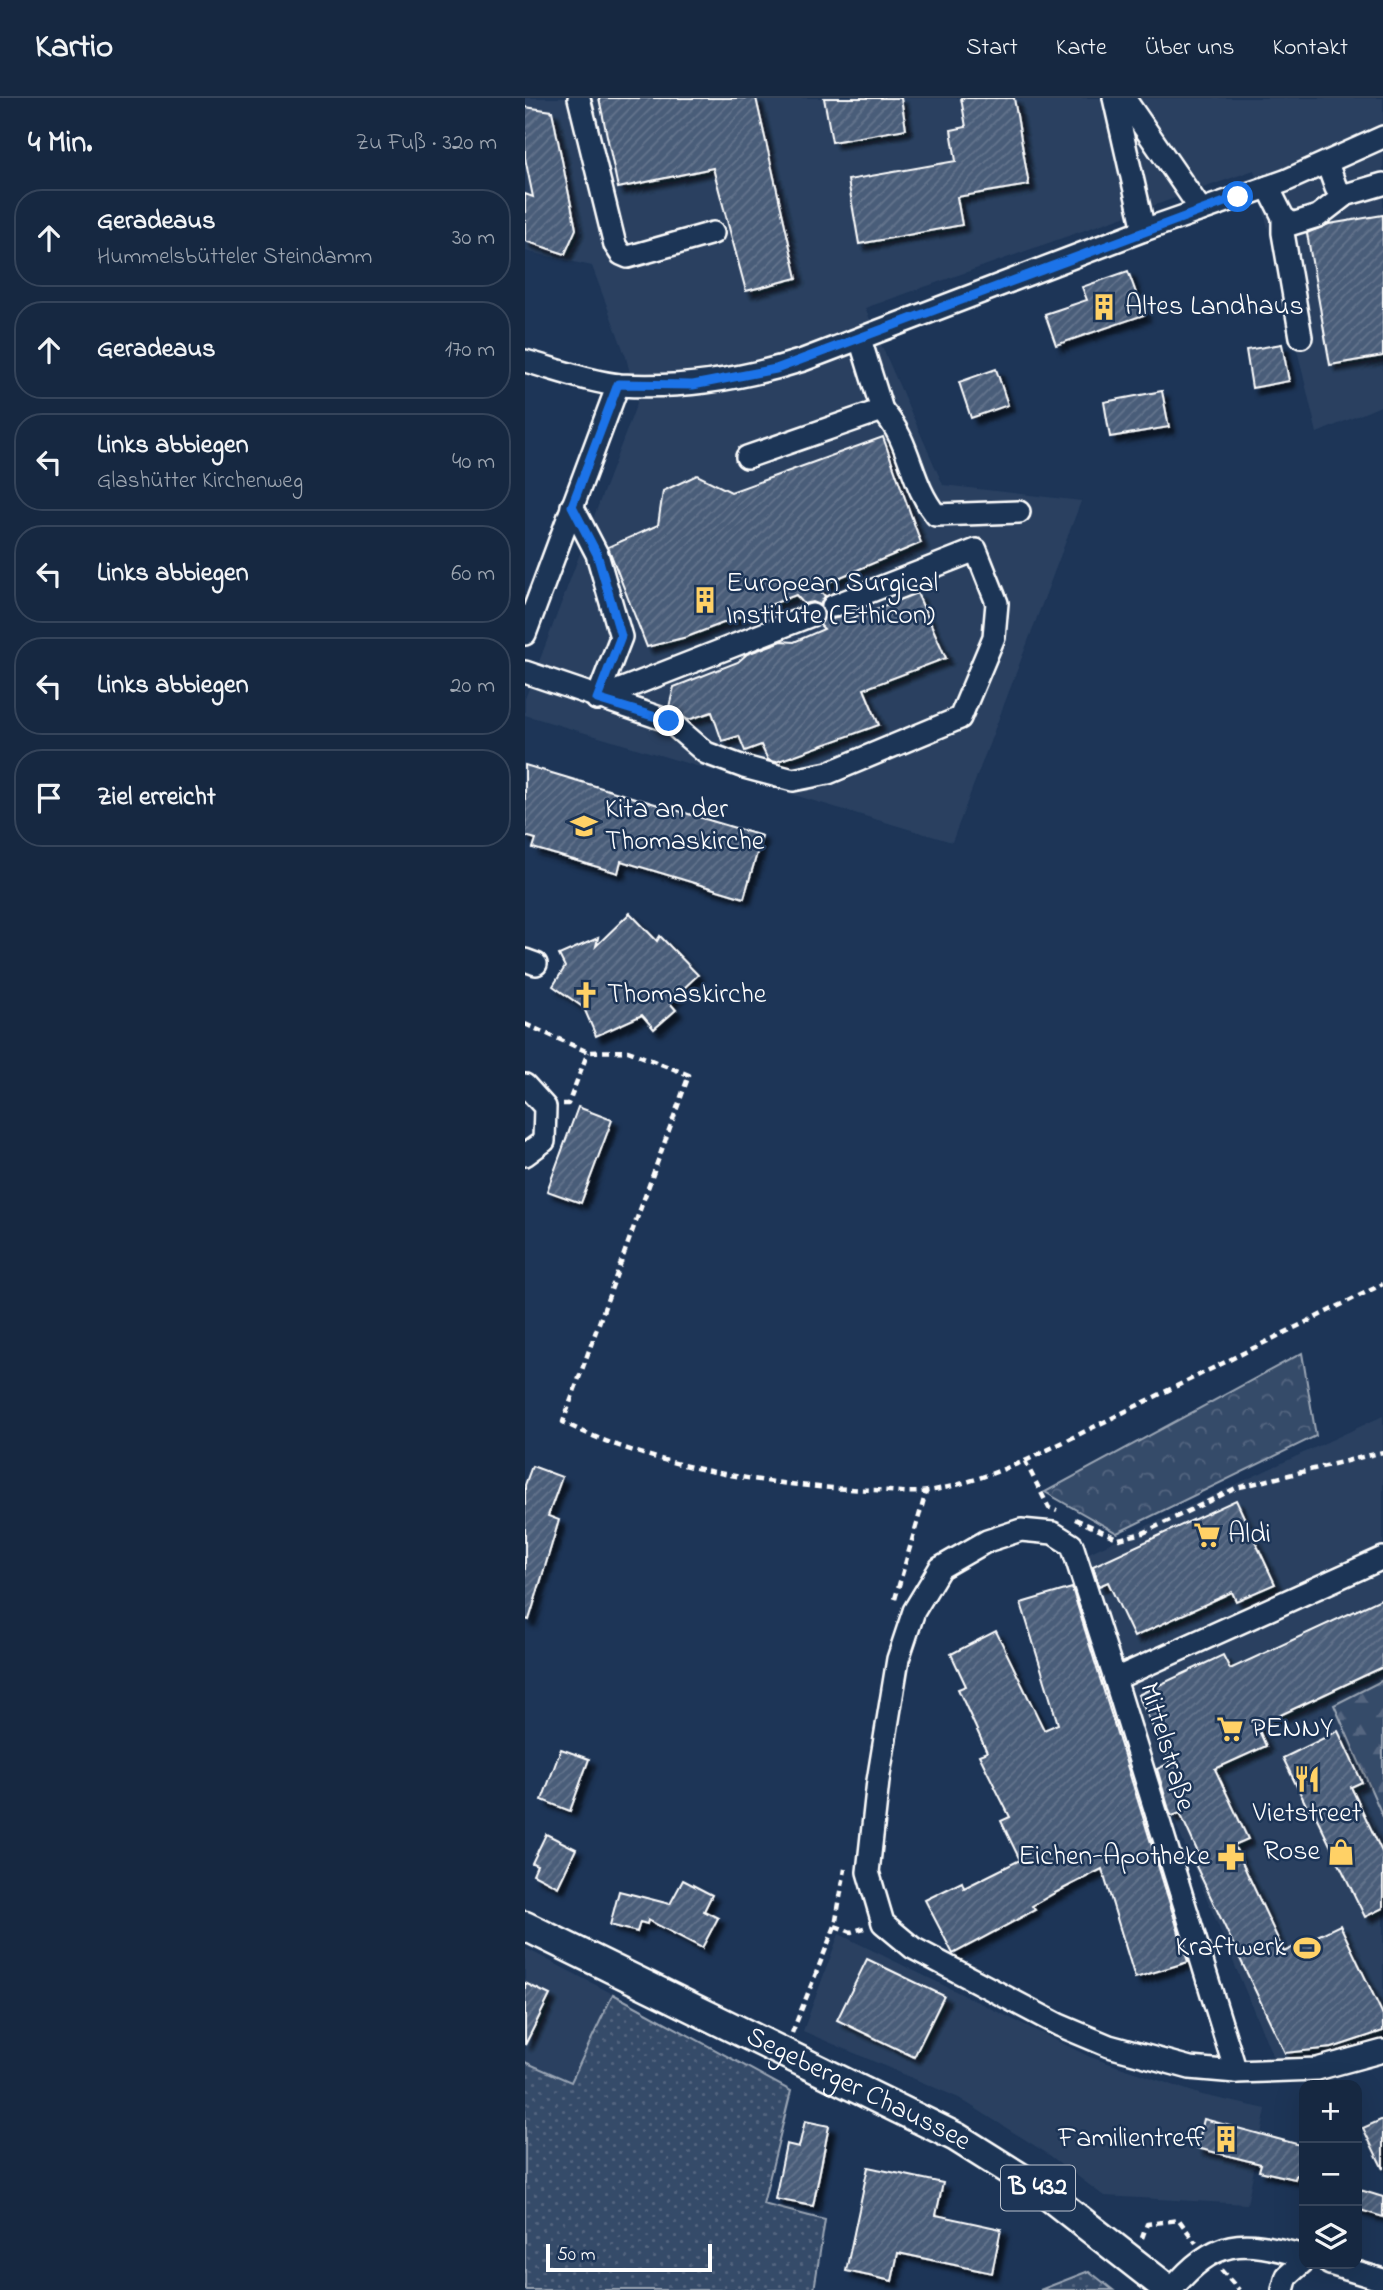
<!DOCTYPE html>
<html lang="de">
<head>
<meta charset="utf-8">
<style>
  :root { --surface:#162841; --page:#23344c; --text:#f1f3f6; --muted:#9ea6b1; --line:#35445a }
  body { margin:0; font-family:"Indie Flower",sans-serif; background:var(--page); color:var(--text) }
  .controls { position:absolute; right:21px; bottom:21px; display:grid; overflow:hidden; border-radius:14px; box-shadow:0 7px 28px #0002 }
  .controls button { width:63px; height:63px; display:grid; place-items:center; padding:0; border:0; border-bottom:2px solid var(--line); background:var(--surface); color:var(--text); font:35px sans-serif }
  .scale { position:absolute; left:21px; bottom:18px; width:166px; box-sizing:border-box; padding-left:7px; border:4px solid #fff; border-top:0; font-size:19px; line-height:24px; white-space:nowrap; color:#fff; -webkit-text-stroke:5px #1d3557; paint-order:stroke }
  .stop { position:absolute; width:21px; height:21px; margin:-16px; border:5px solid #1a73e8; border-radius:50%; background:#fff }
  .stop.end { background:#1a73e8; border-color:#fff; box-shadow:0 2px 7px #0008 }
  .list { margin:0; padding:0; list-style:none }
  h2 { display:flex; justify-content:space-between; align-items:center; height:91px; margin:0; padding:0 28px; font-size:30px }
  h2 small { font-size:23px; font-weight:400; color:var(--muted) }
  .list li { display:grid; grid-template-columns:46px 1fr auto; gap:21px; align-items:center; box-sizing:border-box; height:98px; margin:0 14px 14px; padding:0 14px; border:2px solid var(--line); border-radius:28px }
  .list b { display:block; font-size:26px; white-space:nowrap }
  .list p { margin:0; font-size:23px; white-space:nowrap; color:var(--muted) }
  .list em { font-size:23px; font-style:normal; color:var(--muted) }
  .icon { flex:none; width:38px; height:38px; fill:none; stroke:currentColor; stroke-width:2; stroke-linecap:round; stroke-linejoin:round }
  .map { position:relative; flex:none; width:858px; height:2192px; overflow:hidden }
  header { display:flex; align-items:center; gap:42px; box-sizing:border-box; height:98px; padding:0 35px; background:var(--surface); border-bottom:2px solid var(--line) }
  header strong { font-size:33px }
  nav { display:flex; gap:38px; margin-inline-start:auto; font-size:24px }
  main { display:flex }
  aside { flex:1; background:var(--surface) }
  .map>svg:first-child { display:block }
  .built { fill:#2a4161 }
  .grass { fill:url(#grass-dots); stroke:#9aa5b4; stroke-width:2 }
  .forest { fill:url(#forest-firs); stroke:#9aa5b4; stroke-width:2 }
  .park { fill:url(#park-crowns); stroke:#9aa5b4; stroke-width:2 }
  .building { fill:url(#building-hatch); stroke:#fff; stroke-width:2; filter:url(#shadow) }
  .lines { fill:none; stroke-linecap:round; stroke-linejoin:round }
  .minor-casing { stroke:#fff; stroke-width:26 }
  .major-casing { stroke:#fff; stroke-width:33 }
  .path { stroke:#fff; stroke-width:4.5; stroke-dasharray:7 5; stroke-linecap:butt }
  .minor { stroke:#1d3557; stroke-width:21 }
  .major { stroke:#1d3557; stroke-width:28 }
  .route { stroke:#1a73e8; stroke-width:9 }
  .labels { text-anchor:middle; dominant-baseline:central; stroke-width:5; stroke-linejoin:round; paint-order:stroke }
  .shield { fill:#1d3557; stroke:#bbc2cd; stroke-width:2 }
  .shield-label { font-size:26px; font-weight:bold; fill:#fff }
  .poi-label { font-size:28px; fill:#fff; stroke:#1d3557; text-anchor:start }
  .street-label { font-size:28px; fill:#fff; stroke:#1d3557 }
</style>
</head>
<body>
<header>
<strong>Kartio</strong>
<nav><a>Start</a><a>Karte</a><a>Über uns</a><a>Kontakt</a></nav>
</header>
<main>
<aside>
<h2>4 Min.<small>Zu Fuß · 320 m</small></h2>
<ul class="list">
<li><svg class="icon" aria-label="ahead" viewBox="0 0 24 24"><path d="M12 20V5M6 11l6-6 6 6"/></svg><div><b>Geradeaus</b><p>Hummelsbütteler Steindamm</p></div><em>30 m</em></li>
<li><svg class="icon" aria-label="ahead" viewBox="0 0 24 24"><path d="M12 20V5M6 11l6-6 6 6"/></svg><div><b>Geradeaus</b></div><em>170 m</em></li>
<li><svg class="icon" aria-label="left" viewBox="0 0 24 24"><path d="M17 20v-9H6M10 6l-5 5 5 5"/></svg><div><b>Links abbiegen</b><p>Glashütter Kirchenweg</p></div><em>40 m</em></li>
<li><svg class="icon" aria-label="left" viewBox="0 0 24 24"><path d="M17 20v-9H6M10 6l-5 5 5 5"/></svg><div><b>Links abbiegen</b></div><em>60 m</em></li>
<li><svg class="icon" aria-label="left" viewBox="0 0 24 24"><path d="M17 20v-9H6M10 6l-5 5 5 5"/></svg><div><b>Links abbiegen</b></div><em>20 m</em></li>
<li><svg class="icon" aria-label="arrive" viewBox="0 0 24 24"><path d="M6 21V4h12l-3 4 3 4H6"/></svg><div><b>Ziel erreicht</b></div></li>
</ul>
</aside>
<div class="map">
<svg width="858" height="2192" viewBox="0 0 858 2192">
  <defs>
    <pattern id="grass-dots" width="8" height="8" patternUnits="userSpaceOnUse" patternTransform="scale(1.75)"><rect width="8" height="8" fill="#364b69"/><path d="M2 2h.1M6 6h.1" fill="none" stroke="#546680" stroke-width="1.8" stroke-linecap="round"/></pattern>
    <pattern id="forest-firs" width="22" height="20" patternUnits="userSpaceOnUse" patternTransform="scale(1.75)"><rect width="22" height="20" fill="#364b69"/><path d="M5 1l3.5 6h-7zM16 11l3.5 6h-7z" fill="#546680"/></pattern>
    <pattern id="park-crowns" width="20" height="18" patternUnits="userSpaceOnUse" patternTransform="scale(1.75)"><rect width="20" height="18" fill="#364b69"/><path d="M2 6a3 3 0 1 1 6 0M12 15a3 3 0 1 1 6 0" fill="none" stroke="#546680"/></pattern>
    <pattern id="building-hatch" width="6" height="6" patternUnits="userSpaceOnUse" patternTransform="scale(1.75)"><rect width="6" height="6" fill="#4a5d79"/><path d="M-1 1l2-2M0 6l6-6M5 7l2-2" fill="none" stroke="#65758d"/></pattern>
    <filter id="shadow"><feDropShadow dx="6" dy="6" stdDeviation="2" flood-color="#0009"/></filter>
  </defs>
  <rect width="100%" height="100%" fill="#1d3557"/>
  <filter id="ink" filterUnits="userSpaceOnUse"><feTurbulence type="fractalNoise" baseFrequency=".0143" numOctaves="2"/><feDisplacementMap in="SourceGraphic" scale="14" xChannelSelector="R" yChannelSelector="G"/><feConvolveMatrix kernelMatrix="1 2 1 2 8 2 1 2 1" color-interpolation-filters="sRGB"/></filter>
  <g filter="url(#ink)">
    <!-- built -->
    <g class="built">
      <polygon points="0,0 858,0 858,307 792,335 729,72 340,210 418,387 556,403 427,744 0,617 0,601 112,305 101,259 67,168 0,153"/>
      <polygon points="858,1318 858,1582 809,1607 858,1719 858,1938 807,1953 749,1961 629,1674 555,1459"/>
      <polygon points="314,1836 565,1959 677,1997 741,2011 722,2106 579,2098 523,2056 434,2000 278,1933"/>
      <polygon points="0,1850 88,1896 46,1984 0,1964"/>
    </g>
    <!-- grass -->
    <g class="grass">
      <polygon points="88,1896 266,1993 238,2106 300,2122 289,2192 0,2192 0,1964 46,1984"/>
      <polygon points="564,2173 588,2192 515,2192"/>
    </g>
    <!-- forest -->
    <polygon class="forest" points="858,1582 858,1719 809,1607"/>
    <!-- park -->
    <polygon class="park" points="777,1255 791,1338 592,1435 520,1394"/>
    <!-- building -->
    <g class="building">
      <polygon points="74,0 231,0 272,180 221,193 188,70 93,90"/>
      <polygon points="299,0 376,0 381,31 307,44"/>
      <polygon points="436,0 489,0 504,87 432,99 437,127 334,146 323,82 431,63 426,32 441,29"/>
      <polygon points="0,9 27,13 51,131 40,156 0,143 0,96 8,99 0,60"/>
      <polygon points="858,117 858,258 805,267 782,135 804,126"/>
      <polygon points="603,173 619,217 531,247 520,216 562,202 557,189"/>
      <polygon points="757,246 764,283 727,290 721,252"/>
      <polygon points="471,271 483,307 446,320 434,284"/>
      <polygon points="637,293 644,329 585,339 579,304"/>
      <polygon points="358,339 396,445 292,489 300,498 295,507 288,504 279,506 271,497 162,539 122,549 83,449 133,427 138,393 172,377 206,394"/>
      <polygon points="392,495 421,560 339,591 354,627 251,664 243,662 236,647 220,653 214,638 197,643 187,614 163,622 144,609 149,589 213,564 222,556 257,543 269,544 299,531 295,527 300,518 307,521 316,519 320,523"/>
      <polygon points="0,667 237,738 219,800 96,763 93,775 8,750 11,741 0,738"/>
      <polygon points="105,815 132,843 135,838 173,877 144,904 151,912 129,931 117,917 71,938 59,910 28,888 40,869 34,857 73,840 71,848"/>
      <polygon points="53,1009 87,1022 56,1105 22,1093"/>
      <polygon points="7,1368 37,1379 23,1418 34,1422 4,1522 0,1521 0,1387"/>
      <polygon points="711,1402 750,1486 711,1503 707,1494 609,1539 583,1484 574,1488 568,1468"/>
      <polygon points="547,1490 663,1864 610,1880 577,1771 528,1796 507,1808 510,1812 428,1856 400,1802 437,1784 439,1790 495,1762 476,1723 485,1719 454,1657 462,1654 433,1591 441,1588 426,1556 471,1533 519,1632 533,1626 496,1505"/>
      <polygon points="858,1500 858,1569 732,1628 741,1648 690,1671 723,1741 709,1747 759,1854 815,1827 858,1917 858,1933 807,1950 760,1955 669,1764 676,1761 655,1715 647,1718 645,1715 632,1671 645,1665 613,1597 698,1557 705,1571"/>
      <polygon points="813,1633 837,1684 826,1689 858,1756 858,1810 840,1819 786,1708 783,1711 758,1660"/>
      <polygon points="36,1651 64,1661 45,1713 17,1702"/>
      <polygon points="21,1736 51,1751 33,1789 8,1776 12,1767 7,1765"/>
      <polygon points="158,1782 187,1797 179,1813 193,1820 177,1850 123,1822 122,1826 115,1824 112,1834 85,1827 94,1793 145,1806"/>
      <polygon points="342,1861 419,1898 389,1959 312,1922"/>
      <polygon points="0,1885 25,1897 0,1947"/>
      <polygon points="679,2021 779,2048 779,2079 771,2077 770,2081 734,2073 736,2066 672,2050"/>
      <polygon points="858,2021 858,2071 838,2030"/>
      <polygon points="280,2023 304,2028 288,2108 250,2101 261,2046 274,2049"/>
      <polygon points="343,2069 418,2085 411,2117 476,2131 467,2175 373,2155 367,2183 321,2173"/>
      <polygon points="832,2091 858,2099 858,2119 832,2111"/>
    </g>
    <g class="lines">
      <defs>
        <g id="minor">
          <polyline points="54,0 90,147 96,156 103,159 188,135"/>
          <polyline points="589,0 619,132"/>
          <polyline points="599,0 676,112"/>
          <polyline points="802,65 811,90 820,97 858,86"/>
          <polyline points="743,89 758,119 767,126 793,118 820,97"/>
          <polyline points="758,119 758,135 776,239"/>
          <path d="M0,263c30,8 64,21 95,24 63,4 123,-6 183,-25l341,-130 141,-49 98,-44"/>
          <path d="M357,312c30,33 27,72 54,105l83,-3"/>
          <polyline points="222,359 357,312 335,241"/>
          <polyline points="47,408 72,456 96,539 72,601"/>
          <polyline points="0,536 93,287"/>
          <polyline points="0,574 144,623 181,655 219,669 268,682 303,675 435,620 469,539 472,505 451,452 308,508"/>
          <polyline points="72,601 287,517"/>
          <polyline points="0,862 11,866"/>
          <polyline points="0,987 20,1009 19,1043 0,1057"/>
          <polyline points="590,1581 547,1447 528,1435 496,1432 462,1443 415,1470 389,1513 373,1561 353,1683 343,1774 358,1825 388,1850 534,1927 584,1948 665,1970 711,1974 792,1971 858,1953"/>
          <polyline points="711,1974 590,1581 858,1460"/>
          <polyline points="805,2166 858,2182"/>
          <path d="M646,2192c45,-53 70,-51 133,-34"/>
          <polyline points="758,2192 762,2178 779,2163"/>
        </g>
        <g id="major">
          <path id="s1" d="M0,1828l431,211 89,56 124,97"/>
        </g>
      </defs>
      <!-- minor casing -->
      <use href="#minor" class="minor-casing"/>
      <!-- major casing -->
      <use href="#major" class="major-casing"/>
      <!-- path -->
      <g class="path">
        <path d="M0,926l63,28 40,-1 61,24 -126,347c87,45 214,66 312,68 17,1 36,4 53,1 34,-5 65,-18 97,-30l24,47 8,3"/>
        <polyline points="38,1006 43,1006 63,954"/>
        <polyline points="500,1363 858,1186"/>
        <polyline points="550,1421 594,1441 618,1435 711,1390 858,1354"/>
        <polyline points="370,1501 401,1394"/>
        <polyline points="310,1828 326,1834 339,1830"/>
        <polyline points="267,1935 310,1828 320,1771"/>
        <polyline points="617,2140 622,2126 654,2122 671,2145"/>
        <polyline points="696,2172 714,2192"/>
      </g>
      <!-- minor -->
      <use href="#minor" class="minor"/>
      <!-- major -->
      <use href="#major" class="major"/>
    </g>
  </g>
  <g class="lines" filter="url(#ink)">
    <!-- route -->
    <polyline class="route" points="144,623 72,601 96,538 72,456 47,408 93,286 168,287 251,271 713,99"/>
  </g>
  <!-- icons -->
  <defs>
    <symbol id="building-bare" viewBox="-9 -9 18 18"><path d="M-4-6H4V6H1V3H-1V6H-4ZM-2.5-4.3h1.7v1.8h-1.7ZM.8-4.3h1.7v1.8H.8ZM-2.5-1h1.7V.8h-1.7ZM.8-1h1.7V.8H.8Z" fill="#ffd166" stroke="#1d3557" stroke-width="2.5" paint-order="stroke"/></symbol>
    <symbol id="school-bare" viewBox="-9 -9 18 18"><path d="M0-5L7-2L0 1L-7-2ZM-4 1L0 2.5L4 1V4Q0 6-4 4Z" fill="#ffd166" stroke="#1d3557" stroke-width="2.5" paint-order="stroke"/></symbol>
    <symbol id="church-bare" viewBox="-9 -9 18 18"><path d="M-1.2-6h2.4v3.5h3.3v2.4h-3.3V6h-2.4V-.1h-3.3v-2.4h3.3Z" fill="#ffd166" stroke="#1d3557" stroke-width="2.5" paint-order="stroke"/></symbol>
    <symbol id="supermarket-bare" viewBox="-9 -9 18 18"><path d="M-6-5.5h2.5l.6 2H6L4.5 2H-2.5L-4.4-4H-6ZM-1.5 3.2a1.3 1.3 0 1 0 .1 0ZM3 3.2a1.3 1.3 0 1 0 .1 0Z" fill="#ffd166" stroke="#1d3557" stroke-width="2.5" paint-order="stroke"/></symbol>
    <symbol id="restaurant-bare" viewBox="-9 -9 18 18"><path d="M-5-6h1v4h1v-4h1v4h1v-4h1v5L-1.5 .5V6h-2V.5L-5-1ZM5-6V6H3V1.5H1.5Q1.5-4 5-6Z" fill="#ffd166" stroke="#1d3557" stroke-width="2.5" paint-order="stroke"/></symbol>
    <symbol id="shop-bare" viewBox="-9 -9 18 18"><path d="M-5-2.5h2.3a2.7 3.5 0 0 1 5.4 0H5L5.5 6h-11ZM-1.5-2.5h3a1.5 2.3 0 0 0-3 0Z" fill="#ffd166" stroke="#1d3557" stroke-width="2.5" paint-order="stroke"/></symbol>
    <symbol id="pharmacy-bare" viewBox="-9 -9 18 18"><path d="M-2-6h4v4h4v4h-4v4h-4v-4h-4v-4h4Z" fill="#ffd166" stroke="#1d3557" stroke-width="2.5" paint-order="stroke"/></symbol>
    <symbol id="stadium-bare" viewBox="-9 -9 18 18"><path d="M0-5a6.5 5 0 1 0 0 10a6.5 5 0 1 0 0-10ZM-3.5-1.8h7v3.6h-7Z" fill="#ffd166" stroke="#1d3557" stroke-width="2.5" paint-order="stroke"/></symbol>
  </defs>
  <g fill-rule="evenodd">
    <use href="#building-bare" x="560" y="190" width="38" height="38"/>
    <use href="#building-bare" x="161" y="483" width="38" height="38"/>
    <use href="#school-bare" x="40" y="709" width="38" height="38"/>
    <use href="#church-bare" x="42" y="878" width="38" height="38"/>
    <use href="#supermarket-bare" x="663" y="1418" width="38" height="38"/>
    <use href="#supermarket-bare" x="686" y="1612" width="38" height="38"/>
    <use href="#restaurant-bare" x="763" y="1662" width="38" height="38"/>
    <use href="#shop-bare" x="797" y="1735" width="38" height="38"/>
    <use href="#pharmacy-bare" x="687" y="1740" width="38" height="38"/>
    <use href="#stadium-bare" x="763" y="1831" width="38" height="38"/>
    <use href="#building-bare" x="682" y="2022" width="38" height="38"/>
  </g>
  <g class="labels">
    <!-- shield labels -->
    <rect class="shield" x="476" y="2067.5" width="74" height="45" rx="5"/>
    <g class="shield-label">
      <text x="513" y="2090">B 432</text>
    </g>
    <!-- poi labels -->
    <g class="poi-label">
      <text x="600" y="209">Altes Landhaus</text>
      <text x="201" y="486">European Surgical<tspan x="201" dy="32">Institute (Ethicon)</tspan></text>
      <text x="80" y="712">Kita an der<tspan x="80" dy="32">Thomaskirche</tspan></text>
      <text x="82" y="897">Thomaskirche</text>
      <text x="703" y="1437">Aldi</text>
      <text x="726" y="1631">PENNY</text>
      <text x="782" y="1716" text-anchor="middle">Vietstreet</text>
      <text x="795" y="1754" text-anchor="end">Rose</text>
      <text x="685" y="1759" text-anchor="end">Eichen-Apotheke</text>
      <text x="761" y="1850" text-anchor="end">Kraftwerk</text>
      <text x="680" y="2041" text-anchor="end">Familientreff</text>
    </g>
    <!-- street labels -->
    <g class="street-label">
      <text transform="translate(641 1649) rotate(73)">Mittelstraße</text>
      <text stroke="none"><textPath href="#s1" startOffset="371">Segeberger Chaussee</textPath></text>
    </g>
  </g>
</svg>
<div class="controls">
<button>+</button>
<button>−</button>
<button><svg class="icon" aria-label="layers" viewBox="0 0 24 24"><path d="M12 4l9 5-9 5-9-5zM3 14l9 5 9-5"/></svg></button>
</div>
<div class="scale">50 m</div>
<div class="stop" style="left:713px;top:99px"></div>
<div class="stop end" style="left:144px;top:623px"></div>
</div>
</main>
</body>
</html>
